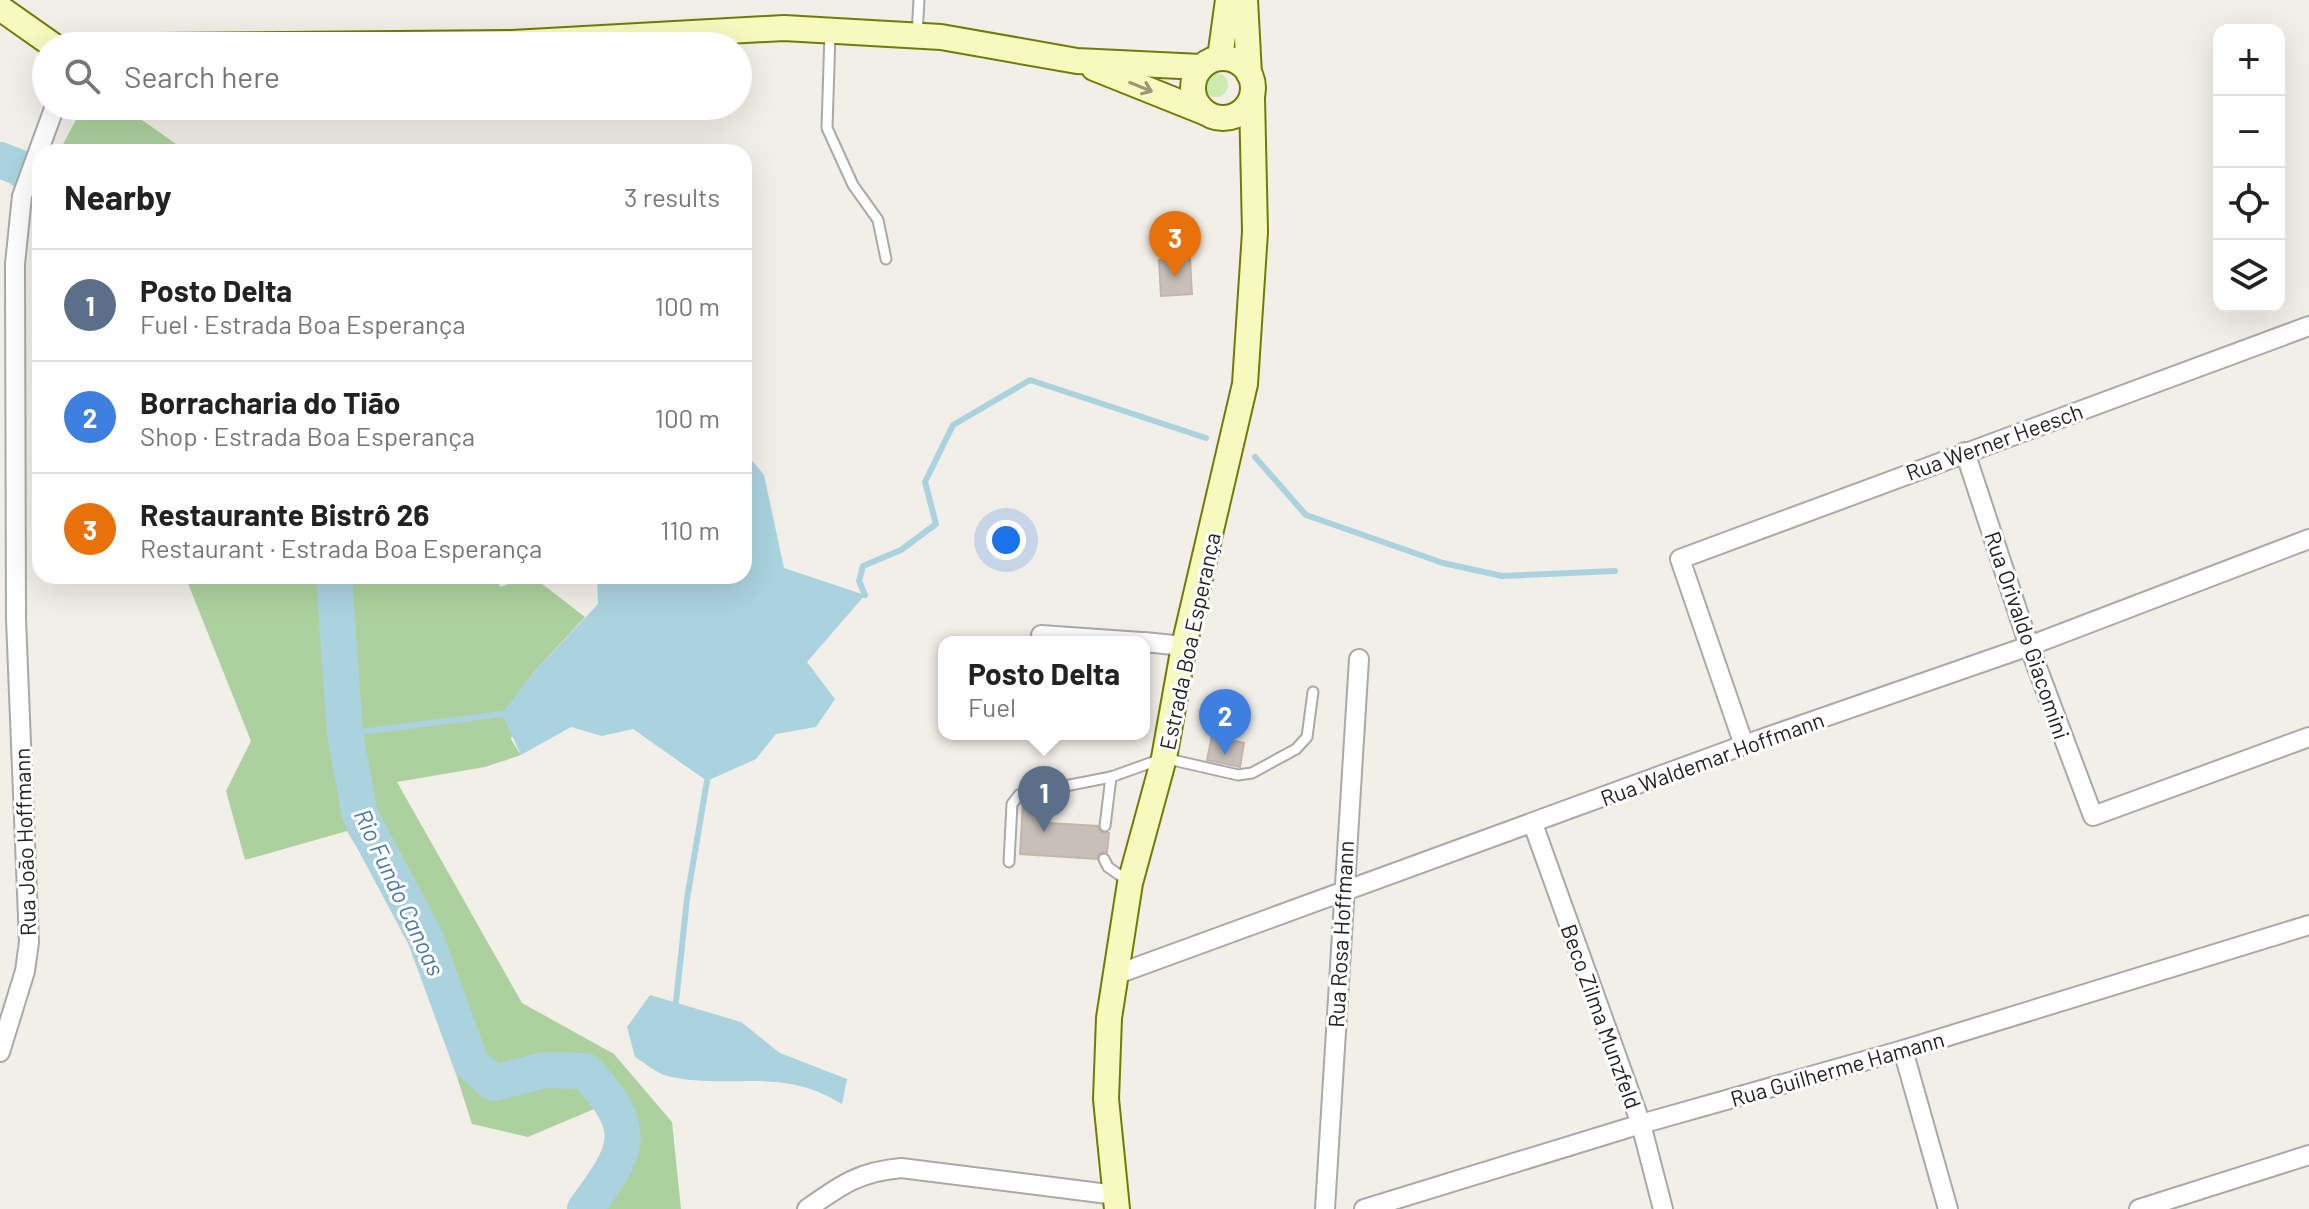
<!DOCTYPE html>
<html lang="en">
<head>
<meta charset="utf-8">
<style>
  :root { --surface:#fff; --page:#f2f2f2; --text:#222; --muted:#767676; --line:#e0e0e0; --accent:#1a73e8 }
  body { margin:0; font-family:Barlow,sans-serif; background:var(--page); color:var(--text) }
  .controls { position:absolute; right:24px; top:24px; display:grid; overflow:hidden; border-radius:16px; box-shadow:0 8px 32px #0002 }
  .controls button { width:72px; height:72px; display:grid; place-items:center; padding:0; border:0; border-bottom:2px solid var(--line); background:var(--surface); color:var(--text); font:40px sans-serif }
  .you { position:absolute; left:1006px; top:540px; width:28px; height:28px; margin:-20px; border:6px solid #fff; border-radius:50%; background:#1a73e8; box-shadow:0 0 0 12px #1a73e833 }
  .badge { display:grid; place-items:center; width:52px; height:52px; border-radius:50%; background:var(--accent); color:#fff; font-size:26px; font-weight:700 }
  .pin { position:absolute; translate:-50% -66px; filter:drop-shadow(0 2px 4px #0008) }
  .pin::after { content:''; position:absolute; top:42px; width:28px; height:24px; background:inherit; clip-path:polygon(0 0,100% 0,50% 100%) }
  .popup { position:absolute; left:938px; top:636px; width:212px; height:104px; box-sizing:border-box; display:grid; place-content:center; border-radius:16px; background:var(--surface); filter:drop-shadow(0 2px 6px #0005); font-size:26px; white-space:nowrap; color:var(--muted) }
  .popup b { font-size:30px; color:var(--text) }
  .popup::after { content:''; position:absolute; left:50%; top:100%; margin-left:-16px; border:16px solid transparent; border-top-color:var(--surface) }
  .list { margin:0; padding:0; list-style:none }
  h2 { display:flex; justify-content:space-between; align-items:center; height:104px; margin:0; padding:0 32px; font-size:34px }
  h2 small { font-size:26px; font-weight:400; color:var(--muted) }
  .list li { display:grid; grid-template-columns:52px 1fr auto; gap:24px; align-items:center; box-sizing:border-box; height:112px; padding:0 32px; border-top:2px solid var(--line) }
  .list b { display:block; font-size:30px; white-space:nowrap }
  .list p { margin:0; font-size:26px; white-space:nowrap; color:var(--muted) }
  .list em { font-size:26px; font-style:normal; color:var(--muted) }
  .icon { flex:none; width:44px; height:44px; fill:none; stroke:currentColor; stroke-width:2; stroke-linecap:round; stroke-linejoin:round }
  .map { position:relative; flex:none; width:2309px; height:1209px; overflow:hidden }
  .search { position:absolute; background:var(--surface); box-shadow:0 8px 32px #0002; left:32px; top:32px; width:720px; height:88px; display:flex; align-items:center; gap:20px; box-sizing:border-box; padding:0 28px; border-radius:44px; color:var(--muted); font-size:30px }
  .panel { position:absolute; background:var(--surface); box-shadow:0 8px 32px #0002; left:32px; top:144px; width:720px; height:440px; border-radius:24px }
  .map>svg:first-child { display:block }
  .grass { fill:#cdebb0 }
  .forest { fill:#add19e }
  .water { fill:#aad3df }
  .lines { fill:none; stroke-linecap:round; stroke-linejoin:round }
  .stream { stroke:#aad3df; stroke-width:6 }
  .river { stroke:#aad3df; stroke-width:36 }
  .building { fill:#c7bfb8; stroke:#c4b6ab; stroke-width:2 }
  .lane-casing { stroke:#a9a9a9; stroke-width:13 }
  .street-casing { stroke:#a9a9a9; stroke-width:22 }
  .secondary-casing { stroke:#707d05; stroke-width:28 }
  .lane { stroke:#fff; stroke-width:9 }
  .street { stroke:#fff; stroke-width:18 }
  .secondary { stroke:#f7fabf; stroke-width:24 }
  .oneway { stroke:#979978 }
  .labels { text-anchor:middle; dominant-baseline:central; stroke-width:6; stroke-linejoin:round; paint-order:stroke }
  .street-label { font-size:22px; fill:#222; stroke:#fff }
  .water-label { font-size:24px; font-style:italic; fill:#4a7aab; stroke:#fff }
</style>
</head>
<body>
<div class="map">
<svg width="2309" height="1209" viewBox="0 0 2309 1209">
  <rect width="100%" height="100%" fill="#f2efe9"/>
  <!-- grass -->
  <circle class="grass" cx="1216" cy="85" r="12"/>
  <!-- forest -->
  <g class="forest">
    <polygon points="83,106 122,106 176,144 177,152 59,152"/>
    <polygon points="185,576 497,576 500,587 532,576 585,617 532,674 511,739 521,755 485,767 397,782 522,1003 614,1054 672,1122 681,1209 585,1209 611,1174 625,1140 613,1101 528,1137 472,1124 414,942 347,831 245,860 226,791 251,741"/>
  </g>
  <!-- water -->
  <g class="water">
    <polygon points="744,451 764,475 784,568 865,595 807,662 835,699 816,727 776,734 756,759 707,781 633,729 602,736 571,727 521,755 502,714 532,674 598,604 597,576 744,576"/>
    <path d="M650,995l91,27 39,31 67,26 -5,25c-63,-39 -110,-13 -175,-28 -11,-3 -22,-13 -32,-19l-8,-30z"/>
  </g>
  <g class="lines">
    <!-- stream -->
    <g class="stream">
      <polyline points="1255,457 1306,515 1443,563 1502,576 1615,571"/>
      <polyline points="865,595 859,581 863,566 901,550 936,524 925,482 953,425 1030,380 1206,438"/>
      <polyline points="345,734 502,714"/>
      <polyline points="676,1002 687,899 707,781"/>
    </g>
    <!-- river -->
    <g class="river">
      <polyline points="0,160 18,167 40,184"/>
      <path d="M334,576l11,158 15,81 65,122 46,126 23,20 51,-13 40,1c55,58 45,78 0,138"/>
    </g>
  </g>
  <!-- building -->
  <g class="building">
    <polygon points="1190,258 1192,294 1161,296 1159,260"/>
    <polygon points="1212,736 1244,743 1240,767 1207,760"/>
    <polygon points="1051,798 1049,823 1098,826 1101,832 1109,833 1107,852 1100,853 1097,859 1020,854 1023,802"/>
  </g>
  <g class="lines">
    <defs>
      <g id="lane">
        <polyline points="830,33 827,128 853,185 878,220 886,259"/>
        <polyline points="917,35 919,0"/>
        <polyline points="1105,826 1111,777"/>
        <polyline points="1104,859 1108,867 1128,881"/>
        <polyline points="1009,862 1012,804 1019,795 1111,777 1164,758 1238,775 1252,773 1296,749 1307,737 1313,692"/>
      </g>
      <g id="street">
        <polyline points="1965,452 2029,646 2093,816 2309,737"/>
        <polyline points="1041,635 1141,642"/>
        <polyline points="1144,642 1184,646"/>
        <polyline points="1744,745 1680,559 2309,326"/>
        <polyline points="1533,824 1641,1124 1663,1209"/>
        <polyline points="1115,975 1744,745 2029,646 2309,539"/>
        <polyline points="1903,1050 1948,1209"/>
        <polyline points="0,1052 25,971 29,942 16,619 15,264 22,196 55,106"/>
        <path d="M807,1209c34,-24 51,-37 94,-41l215,27"/>
        <polyline points="1325,1209 1359,659"/>
        <polyline points="1364,1209 1641,1124 1903,1050 2309,925"/>
        <polyline points="2139,1209 2309,1155"/>
      </g>
      <g id="secondary">
        <polyline points="1245,0 1249,74"/>
        <polyline points="0,8 54,46"/>
        <polyline points="159,46 512,43 784,28 941,37 1077,61 1201,67"/>
        <circle cx="1223" cy="88" r="30"/>
        <polyline points="1220,58 1228,0"/>
        <polyline points="1094,68 1204,112"/>
        <polyline points="1117,1209 1106,1099 1109,1018 1130,883 1164,758 1184,646 1245,384 1255,232 1252,98"/>
      </g>
    </defs>
    <!-- lane casing -->
    <use href="#lane" class="lane-casing"/>
    <!-- street casing -->
    <use href="#street" class="street-casing"/>
    <!-- secondary casing -->
    <use href="#secondary" class="secondary-casing"/>
    <!-- lane -->
    <use href="#lane" class="lane"/>
    <!-- street -->
    <use href="#street" class="street"/>
    <!-- secondary -->
    <use href="#secondary" class="secondary"/>
  </g>
  <!-- one-way arrows -->
  <defs><path id="oneway-shaft" d="M-6 0H5M1.5-3L5.5 0L1.5 3" fill="none" stroke-width="1.6" stroke-linecap="round" stroke-linejoin="round" transform="scale(2)"/></defs>
  <use class="oneway" href="#oneway-shaft" transform="translate(1141 87) rotate(22)"/>
  <g class="labels">
    <!-- street labels -->
    <g class="street-label">
      <text transform="translate(1994 441) rotate(-20)">Rua Werner Heesch</text>
      <text transform="translate(2028 635) rotate(71)">Rua Orivaldo Giacomini</text>
      <text transform="translate(1189 641) rotate(-78)">Estrada Boa Esperança</text>
      <text transform="translate(1712 758) rotate(-20)">Rua Waldemar Hoffmann</text>
      <text transform="translate(24 842) rotate(-92)">Rua João Hoffmann</text>
      <text transform="translate(1340 934) rotate(-87)">Rua Rosa Hoffmann</text>
      <text transform="translate(1602 1016) rotate(70)">Beco Zilma Munzfeld</text>
      <text transform="translate(1837 1068) rotate(-16)">Rua Guilherme Hamann</text>
    </g>
    <!-- water labels -->
    <g class="water-label">
      <text transform="translate(400 892) rotate(65)">Rio Fundo Canoas</text>
    </g>
  </g>
</svg>
<div class="controls">
<button>+</button>
<button>−</button>
<button><svg class="icon" aria-label="locate" viewBox="0 0 24 24"><circle cx="12" cy="12" r="6"/><path d="M12 2v4M12 18v4M2 12h4M18 12h4"/></svg></button>
<button><svg class="icon" aria-label="layers" viewBox="0 0 24 24"><path d="M12 4l9 5-9 5-9-5zM3 14l9 5 9-5"/></svg></button>
</div>
<div class="you"></div>
<div class="pin badge" style="left:1044px;top:832px;background:#5c6f8a">1</div>
<div class="popup"><b>Posto Delta</b>Fuel</div>
<div class="pin badge" style="left:1225px;top:755px;background:#3f7fe0">2</div>
<div class="pin badge" style="left:1175px;top:277px;background:#e8710a">3</div>
<div class="search"><svg class="icon" aria-label="search" viewBox="0 0 24 24"><circle cx="10" cy="10" r="6"/><path d="M15 15l6 6"/></svg>Search here</div>
<section class="panel">
<h2>Nearby<small>3 results</small></h2>
<ul class="list">
<li><span class="badge" style="background:#5c6f8a">1</span><div><b>Posto Delta</b><p>Fuel · Estrada Boa Esperança</p></div><em>100 m</em></li>
<li><span class="badge" style="background:#3f7fe0">2</span><div><b>Borracharia do Tião</b><p>Shop · Estrada Boa Esperança</p></div><em>100 m</em></li>
<li><span class="badge" style="background:#e8710a">3</span><div><b>Restaurante Bistrô 26</b><p>Restaurant · Estrada Boa Esperança</p></div><em>110 m</em></li>
</ul>
</section>
</div>
</body>
</html>
